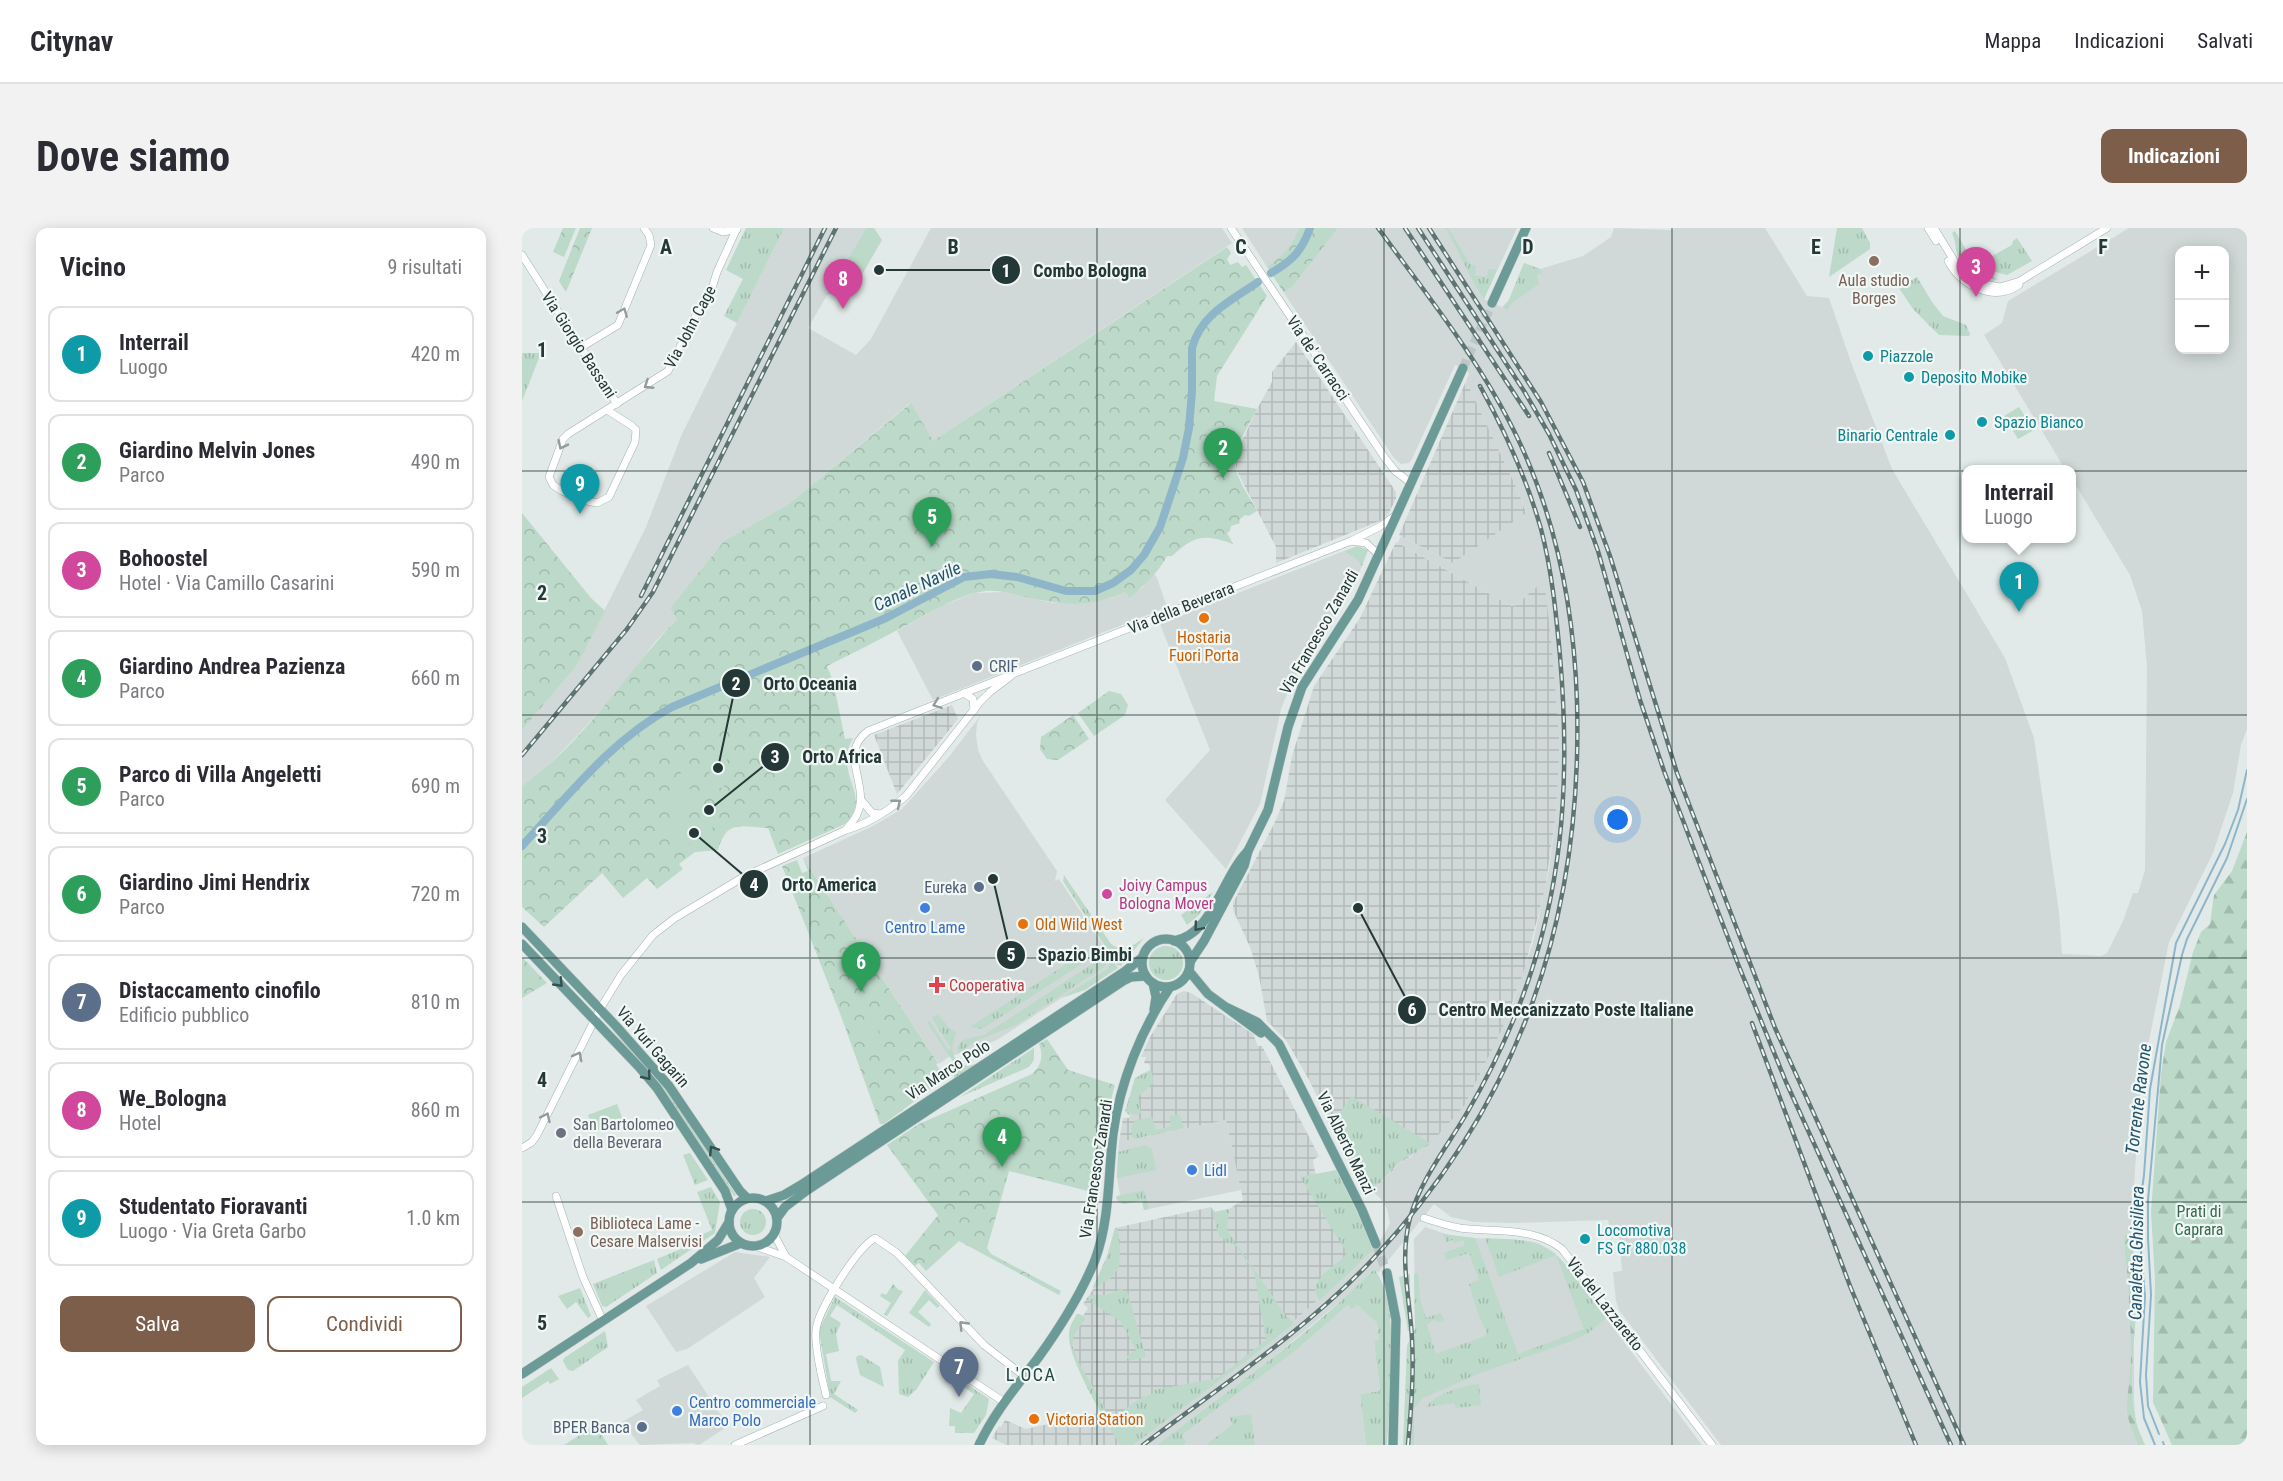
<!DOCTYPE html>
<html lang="it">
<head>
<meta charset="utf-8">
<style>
  :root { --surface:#fff; --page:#f2f2f3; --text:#2b2b33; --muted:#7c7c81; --line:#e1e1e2; --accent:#7d5e4b }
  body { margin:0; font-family:"Roboto Condensed",sans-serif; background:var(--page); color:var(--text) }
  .controls { position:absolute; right:18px; top:18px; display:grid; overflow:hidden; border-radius:12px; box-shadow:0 3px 15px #0003 }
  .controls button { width:54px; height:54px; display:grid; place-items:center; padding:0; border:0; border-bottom:2px solid var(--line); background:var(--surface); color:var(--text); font:30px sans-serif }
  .you { position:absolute; left:1096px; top:592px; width:21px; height:21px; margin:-15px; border:4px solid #fff; border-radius:50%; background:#1a73e8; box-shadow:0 0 0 9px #1a73e833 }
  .badge { display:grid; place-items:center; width:39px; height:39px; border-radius:50%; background:var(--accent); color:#fff; font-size:20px; font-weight:700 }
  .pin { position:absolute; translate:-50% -50px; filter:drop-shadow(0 2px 3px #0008) }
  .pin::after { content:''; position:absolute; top:32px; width:21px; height:18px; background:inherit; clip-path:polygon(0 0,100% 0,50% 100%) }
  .popup { position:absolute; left:1440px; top:237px; width:114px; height:78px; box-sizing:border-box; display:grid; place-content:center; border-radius:12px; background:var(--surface); filter:drop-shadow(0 2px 4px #0005); font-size:20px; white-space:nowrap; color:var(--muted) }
  .popup b { font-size:22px; color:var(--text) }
  .popup::after { content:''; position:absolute; left:50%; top:100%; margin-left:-12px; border:12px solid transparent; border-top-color:var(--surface) }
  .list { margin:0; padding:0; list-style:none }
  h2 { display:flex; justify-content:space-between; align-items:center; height:78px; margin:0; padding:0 24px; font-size:26px }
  h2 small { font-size:20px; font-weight:400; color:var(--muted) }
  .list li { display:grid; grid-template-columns:39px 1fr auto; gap:18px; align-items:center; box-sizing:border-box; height:96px; margin:0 12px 12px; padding:0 12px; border:2px solid var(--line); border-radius:12px }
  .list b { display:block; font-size:22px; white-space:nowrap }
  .list p { margin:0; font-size:20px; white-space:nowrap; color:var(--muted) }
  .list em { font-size:20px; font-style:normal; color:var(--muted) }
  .actions { display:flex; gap:12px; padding:18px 24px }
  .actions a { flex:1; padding:14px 0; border:2px solid var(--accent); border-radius:12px; text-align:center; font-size:21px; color:var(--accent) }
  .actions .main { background:var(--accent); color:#fff }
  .map { position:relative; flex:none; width:1725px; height:1217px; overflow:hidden; border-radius:12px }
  header { display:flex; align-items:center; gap:36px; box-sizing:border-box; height:84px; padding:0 30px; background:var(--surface); border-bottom:2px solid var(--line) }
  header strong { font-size:28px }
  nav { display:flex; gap:33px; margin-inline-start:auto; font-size:21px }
  .intro { display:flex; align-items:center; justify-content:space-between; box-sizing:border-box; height:144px; padding:0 36px }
  h1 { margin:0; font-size:42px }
  .button { padding:15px 27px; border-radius:12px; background:var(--accent); color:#fff; font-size:21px; font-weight:700 }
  main { display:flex; gap:36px; padding:0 36px }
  aside { flex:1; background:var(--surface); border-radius:12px; box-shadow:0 3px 15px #0003 }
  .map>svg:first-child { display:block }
  .built { fill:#d0d9d7; fill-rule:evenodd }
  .industrial { fill:url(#industrial-grid) }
  .grass { fill:url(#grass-tufts) }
  .forest { fill:url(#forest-firs) }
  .park { fill:url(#park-crowns) }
  .garden { fill:#bcd9c9 }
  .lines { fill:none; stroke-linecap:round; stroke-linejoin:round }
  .stream { stroke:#8fb5c9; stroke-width:2 }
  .canal { stroke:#8fb5c9; stroke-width:8 }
  .major-tunnel { stroke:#bbc6c5; stroke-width:9; stroke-dasharray:9 4.5; stroke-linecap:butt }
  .minor-casing { stroke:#a5b1af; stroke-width:8 }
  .major-casing { stroke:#c2c7c7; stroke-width:10 }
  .minor { stroke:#fff; stroke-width:7 }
  .major { stroke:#6b9a97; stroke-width:9 }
  .rail-casing { stroke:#5e7472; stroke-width:4.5 }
  .rail { stroke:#f1f7f5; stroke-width:2; stroke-dasharray:7; stroke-linecap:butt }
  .oneway { stroke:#929c9b }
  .oneway2 { stroke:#36504f }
  .grid { fill:none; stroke:#243837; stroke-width:1.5; stroke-opacity:0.55 }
  .education-dot { fill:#8d6e63; stroke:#f1f7f5; stroke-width:2 }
  .culture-dot { fill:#0f9aa8; stroke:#f1f7f5; stroke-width:2 }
  .food-dot { fill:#e8710a; stroke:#f1f7f5; stroke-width:2 }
  .service-dot { fill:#5c6f8a; stroke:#f1f7f5; stroke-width:2 }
  .hotel-dot { fill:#d1479c; stroke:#f1f7f5; stroke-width:2 }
  .shop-dot { fill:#3f7fe0; stroke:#f1f7f5; stroke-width:2 }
  .health-dot { fill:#e0444e; stroke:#f1f7f5; stroke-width:2 }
  .worship-dot { fill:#6b7280; stroke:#f1f7f5; stroke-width:2 }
  .labels { text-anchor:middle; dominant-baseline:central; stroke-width:4.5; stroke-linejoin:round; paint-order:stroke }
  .education-label { font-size:16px; fill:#785e54; stroke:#f1f7f5 }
  .street-label { font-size:16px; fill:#243837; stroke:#f1f7f5 }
  .culture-label { font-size:16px; fill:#0d838f; stroke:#f1f7f5; text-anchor:start }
  .food-label { font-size:16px; fill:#c56008; stroke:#f1f7f5; text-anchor:start }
  .service-label { font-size:16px; fill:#4e5e75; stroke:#f1f7f5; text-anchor:end }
  .hotel-label { font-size:16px; fill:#b23c85; stroke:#f1f7f5; text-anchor:start }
  .shop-label { font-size:16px; fill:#366cbe; stroke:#f1f7f5; text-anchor:start }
  .health-label { font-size:16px; fill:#be3a42; stroke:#f1f7f5; text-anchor:start }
  .worship-label { font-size:16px; fill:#5b616d; stroke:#f1f7f5; text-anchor:start }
  .park-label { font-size:16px; fill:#336a52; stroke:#f1f7f5 }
  .water-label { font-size:18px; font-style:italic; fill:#25546d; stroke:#f1f7f5 }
  .neighbourhood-label { font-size:18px; letter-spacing:1.5px; fill:#224846; stroke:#f1f7f5 }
  .grid-label { font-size:20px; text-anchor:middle; font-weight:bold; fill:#243837; stroke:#f1f7f5; stroke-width:4.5; stroke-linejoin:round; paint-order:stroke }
  .leader { fill:none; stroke:#243837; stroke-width:2 }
  .callout-dot { fill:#243837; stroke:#f1f7f5; stroke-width:2 }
  .mark-label { font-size:18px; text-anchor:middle; font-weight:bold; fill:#fff }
  .callout-label { font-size:18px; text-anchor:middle; font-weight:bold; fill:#243837; stroke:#f1f7f5; stroke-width:4.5; stroke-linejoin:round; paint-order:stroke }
</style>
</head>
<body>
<header>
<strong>Citynav</strong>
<nav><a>Mappa</a><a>Indicazioni</a><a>Salvati</a></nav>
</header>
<div class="intro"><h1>Dove siamo</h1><a class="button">Indicazioni</a></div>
<main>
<aside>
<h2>Vicino<small>9 risultati</small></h2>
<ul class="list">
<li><span class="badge" style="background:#0f9aa8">1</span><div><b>Interrail</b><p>Luogo</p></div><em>420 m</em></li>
<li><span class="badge" style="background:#2e9e5b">2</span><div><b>Giardino Melvin Jones</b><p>Parco</p></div><em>490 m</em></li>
<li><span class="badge" style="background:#d1479c">3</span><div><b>Bohoostel</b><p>Hotel · Via Camillo Casarini</p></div><em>590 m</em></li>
<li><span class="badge" style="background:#2e9e5b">4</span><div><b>Giardino Andrea Pazienza</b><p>Parco</p></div><em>660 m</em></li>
<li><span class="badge" style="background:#2e9e5b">5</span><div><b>Parco di Villa Angeletti</b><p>Parco</p></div><em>690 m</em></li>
<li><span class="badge" style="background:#2e9e5b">6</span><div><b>Giardino Jimi Hendrix</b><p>Parco</p></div><em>720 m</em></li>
<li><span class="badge" style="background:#5c6f8a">7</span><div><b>Distaccamento cinofilo</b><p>Edificio pubblico</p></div><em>810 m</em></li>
<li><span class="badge" style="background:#d1479c">8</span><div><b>We_Bologna</b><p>Hotel</p></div><em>860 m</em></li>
<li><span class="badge" style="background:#0f9aa8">9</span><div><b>Studentato Fioravanti</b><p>Luogo · Via Greta Garbo</p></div><em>1.0 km</em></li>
</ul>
<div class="actions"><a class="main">Salva</a><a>Condividi</a></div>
</aside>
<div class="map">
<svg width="1725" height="1217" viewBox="0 0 1725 1217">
  <defs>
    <pattern id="industrial-grid" width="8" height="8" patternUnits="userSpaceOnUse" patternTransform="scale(1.5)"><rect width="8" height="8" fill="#d0d9d7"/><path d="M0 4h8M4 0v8" fill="none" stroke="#b2bbb9"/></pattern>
    <pattern id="grass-tufts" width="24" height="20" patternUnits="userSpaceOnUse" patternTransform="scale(1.5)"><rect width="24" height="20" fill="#bcd9c9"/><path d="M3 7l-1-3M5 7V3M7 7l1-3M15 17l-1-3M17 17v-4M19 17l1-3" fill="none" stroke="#a1bbad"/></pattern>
    <pattern id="forest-firs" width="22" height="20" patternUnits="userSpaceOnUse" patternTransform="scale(1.5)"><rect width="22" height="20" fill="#bcd9c9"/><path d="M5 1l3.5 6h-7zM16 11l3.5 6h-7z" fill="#a1bbad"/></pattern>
    <pattern id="park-crowns" width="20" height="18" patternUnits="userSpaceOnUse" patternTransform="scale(1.5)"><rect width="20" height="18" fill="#bcd9c9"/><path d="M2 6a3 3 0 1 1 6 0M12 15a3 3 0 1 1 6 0" fill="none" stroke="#a1bbad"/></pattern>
  </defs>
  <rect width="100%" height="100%" fill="#e1eae8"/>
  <!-- built -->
  <g class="built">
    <polygon points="262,0 344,0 286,100 334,127 349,111 409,0 700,0 710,15 411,213 388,175 267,276 202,313 148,380 155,391 132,415 103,455 52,511 18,546 0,558 0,502 55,437 124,299 160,206"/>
    <polygon points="720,0 777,0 773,13 761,27 745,39"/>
    <path d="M816,0h179l-33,71 18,8 7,-7 15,-37 16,6 43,-13 28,-19 3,-9 58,2 3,-2h90l42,68 22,2 23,67 40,104 113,189 29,80 25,174 3,42 39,2 6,-3 16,-32 10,-28h5l7,-23 2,-203 -5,-56 -12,-36 -58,-96v-9l-7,-1 -81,-134 18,-12 6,-22 121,-73h118v501l-6,16 -8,48 -20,60 -44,89 -28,138 -10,150 6,65 -3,45v60l2,24 9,21h-424l-102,-135 -3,-9 -3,-29 9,-1 -3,-35h-5l-1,-11h-4l-1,-5 -95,3 -39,-1 -23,-5 -17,-13 -56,69 -4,-4 -25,25 -78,65 -114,86h-24l134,-100 99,-88 18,-22 6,-12 -3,-14 -6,-10 -9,-8 28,-28 11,-6 53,-51 49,-103 20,-61 16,-72 7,-56 3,-78 -29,-144 -13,13 -6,1 -113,-63 3,-7 52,27 73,-51 -8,-21 -52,-110 3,-7 -2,-4 -12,-5 -43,94 -3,4 -8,1 -7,-6 -110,-165 9,-7zM1658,22h44v100h-44z"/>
    <polygon points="822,323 830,329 831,328 840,338 828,363 770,454 759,481 738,576 704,641 643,572 688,522 638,396"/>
    <polygon points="632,346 635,350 645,379 411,472 375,403 420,378 452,365 482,364 531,375 589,370 603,364 606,369 621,359"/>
    <polygon points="459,487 455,495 454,507 456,522 461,533 535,643 533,653 537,651 593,735 475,812 427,829 417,836 281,630 349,599 380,581 426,530"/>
    <polygon points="704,892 719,962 622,982 620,973 601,976 596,974 594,970 598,967 595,949 597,914"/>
    <polygon points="903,999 933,1009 1007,1013 1016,1015 1032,1024 1043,1036 1180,1217 892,1217 892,1180 885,1118 893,1101 892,1011"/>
    <polygon points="213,1024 248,1029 232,1050 243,1069 165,1121 154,1124 124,1078"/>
    <polygon points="826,1077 835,1077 855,1095 857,1113 852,1114 858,1163 838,1166 844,1217 664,1217 660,1207 772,1124"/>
    <polygon points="166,1137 206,1198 177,1217 171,1215 118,1217 100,1194 121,1182 114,1172 138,1158 135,1152"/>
  </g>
  <!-- industrial -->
  <g class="industrial">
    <polygon points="774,114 874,264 874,270 867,285 860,292 754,335 754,319 715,243 713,234 714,226 735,181 750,154 750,144"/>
    <polygon points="944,153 996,263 1004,285 931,335 877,307"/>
    <polygon points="874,314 989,378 995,377 1008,364 1015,359 1023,360 1029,411 1037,508 1037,531 1034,586 1023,661 1001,746 981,799 942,878 908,916 878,935 851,962 834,947 786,850 764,812 745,793 737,748 728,719 711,682 711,675 752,596 762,573 770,528 792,458 838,390"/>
    <polygon points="430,477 436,491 375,566 352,507"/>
    <polygon points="662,763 669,765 731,806 736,818 740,818 797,928 791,932 793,944 844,1029 745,1117 611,1217 484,1217 470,1210 477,1198 479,1199 483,1192 504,1201 580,1184 556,1138 547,1107 549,1097 555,1086 561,1088 566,1080 561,1076 572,1060 571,1059 586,1026 593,1000 689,979 693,984 707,981 721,972 704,892 597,914 601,890 607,890 608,888 603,883 613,850 628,842 627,836 622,835 624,829 619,829 628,809 655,766"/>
  </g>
  <!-- grass -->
  <g class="grass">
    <polygon points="224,0 262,0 215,95 202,88 221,51 204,42"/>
    <path d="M924,0h2l23,37 5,1 -1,10 12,1 1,-8 9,1 -13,29c-15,-22 -25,-47 -38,-71z"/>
    <polygon points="1315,0 1340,0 1348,15 1348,21 1307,49"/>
    <path d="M1433,3l15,25 5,-1 10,17 13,8c-16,-2 -33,-7 -40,-24 -3,-8 -2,-15 -6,-23z"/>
    <polygon points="1495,10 1510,33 1485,47 1466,42 1461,33 1490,17 1491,13"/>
    <polygon points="1002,35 1018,41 1020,45 1015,47 1017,56 990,75 985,82 981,79 987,72"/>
    <polygon points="1395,49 1410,74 1421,88 1444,97 1448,106 1447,108 1417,107 1391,81 1377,60"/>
    <polygon points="0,125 19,125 0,173"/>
    <polygon points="836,318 846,322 840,338 831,328 830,329 822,323"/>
    <path d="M542,647l47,69c13,9 21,2 33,-6l-23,28 -4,-1 -54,-84z"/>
    <polygon points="691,664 677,687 665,697 659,687"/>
    <polygon points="575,716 579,721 570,729 460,801 448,799"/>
    <circle cx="644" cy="735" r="17"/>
    <path d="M581,723l4,7 -2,8 -89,59 -38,15 -20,13c-1,-17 14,-14 26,-18l113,-74z"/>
    <polygon points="590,731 596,740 563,762 539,770 586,740"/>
    <polygon points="416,786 427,800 434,804 430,820 433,831 445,838 454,836 527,789 432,852 432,835 406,796 407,792 426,822 429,820 410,790"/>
    <polygon points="85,796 142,857 214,967 212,968 138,858"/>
    <polygon points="512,820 512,832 507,839 438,869"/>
    <polygon points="629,842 632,854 616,869 619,885 614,887 604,884 613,850"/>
    <polygon points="829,868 908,915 877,934 851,961 834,946 804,885 806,884 815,890"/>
    <polygon points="657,886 662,900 611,911 609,899 613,892 630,889 634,902 649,898 647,888"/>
    <polygon points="623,917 630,921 634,942 595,950 596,924"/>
    <polygon points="168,925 186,952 173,957 161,927"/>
    <path d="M814,942l23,46 14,34 -54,51 -4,-10c1,-17 22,-25 32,-38l-47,-76z"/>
    <polygon points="189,959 198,974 193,1005 139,1042 135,1031 180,1012 179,1007 190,1002 175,964"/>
    <polygon points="622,962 627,981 622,982 620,973 601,976 594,970 595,968"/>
    <path d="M689,979l4,5 14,-3 -2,21 60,87 7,6 -27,22 -134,100h-13c-14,-23 -52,-85 -51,-110 0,-8 4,-14 8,-21l5,1 3,4 -11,16 -2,10 6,16 32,56 8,-4 3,5 2,-1 -2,-5 21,-15 12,-4v-3l64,-12 48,-38 -12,-68 -17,-25 -18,-11z"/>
    <circle cx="231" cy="994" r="13"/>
    <polygon points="593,1000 596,1002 598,1017 597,1040 589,1050 572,1060 571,1059 584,1032"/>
    <path d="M921,1006l32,4 43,116 66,-25 -28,-74 -57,22 -14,-39c33,2 57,-1 80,26l41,54 -18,15 -19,9 -89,31 -57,25 -9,10v37h-11l4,-99 8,-17 -1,-55 4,-1 2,27 6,18 15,-5 3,7 -5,2 -6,-2 -6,5 9,29 49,-18 2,-3 -9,-20 -9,-29 10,-4 -10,-27 -22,7 -3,-7 21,-8 -2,-5 -9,3 -1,-3 -7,2z"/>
    <polygon points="132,1032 135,1045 84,1079 80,1078 71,1056"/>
    <path d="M852,1041c28,34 15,132 13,176h-21l-6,-51 20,-3 -6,-50 5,-1 -2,-17 -20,-18 -5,4 -4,-4 -54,47 -112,83 4,7 -1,3h-28c74,-57 152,-109 217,-176z"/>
    <polygon points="888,1046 888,1102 886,1103 877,1049"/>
    <polygon points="371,1056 377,1062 381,1063 365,1088 362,1086 369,1075 358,1068 360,1065 364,1067"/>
    <polygon points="58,1060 69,1088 66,1090 54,1074 45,1081 36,1068"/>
    <polygon points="599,1061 606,1065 624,1129 606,1133 604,1128 614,1122 599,1094 564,1071 569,1067 584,1067"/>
    <polygon points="313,1069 412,1134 394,1162 386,1169 377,1166 376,1133 383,1122 315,1077 308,1088 319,1095 314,1106 317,1123 304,1126 309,1153 319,1153 312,1166 336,1182 333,1185 308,1169 297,1102"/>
    <polygon points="83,1103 86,1119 51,1143 46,1142 41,1133 42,1130"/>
    <polygon points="339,1127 358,1139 362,1159 338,1147 334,1131 335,1128"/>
    <polygon points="29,1140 37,1151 28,1156 26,1153 0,1170 0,1159"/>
    <polygon points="437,1151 467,1171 464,1187 452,1205 433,1205 433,1198 427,1198 428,1180 439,1185 452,1166 435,1155"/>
    <path d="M957,1156l2,21 -25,3 -2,-5 -28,4c11,-14 36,-21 53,-23z"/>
    <polygon points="729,1186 733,1217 684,1217 711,1196 707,1190 709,1189"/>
  </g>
  <!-- forest -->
  <g class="forest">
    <polygon points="1725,604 1725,1217 1650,1217 1631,1174 1633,1052 1629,984 1639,846 1644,814 1658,777 1671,724 1679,704 1688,696 1692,667 1710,643"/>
    <path d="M1607,1006l3,2c1,20 6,39 5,59 -1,46 -15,108 8,150h-7c-4,-12 -10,-22 -11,-35 0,-18 4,-37 4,-55 0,-39 -3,-76 -7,-115l1,-5z"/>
  </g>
  <!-- park -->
  <g class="park">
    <polygon points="41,0 54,0 42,29 31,24"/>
    <polygon points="58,0 70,0 44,64 37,53"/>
    <path d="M777,0h39l-45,58 -9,7 -17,-26c15,-11 26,-21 32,-39z"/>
    <path d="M705,19l4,6 -4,6 3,6 8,-3 4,5 4,-2 21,31 -50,80 -3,25 43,8c-7,14 -23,39 -22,54 1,16 15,34 22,48l-8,5 -4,-1 -6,5 1,3 -9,3 -1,5 -3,2 6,11c-29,-10 -38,-9 -61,12h-5c-9,17 -23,30 -38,42l-4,-6c-36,16 -62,13 -99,5 -14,-3 -27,-7 -41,-6 -28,4 -55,22 -80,35 -26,14 -52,27 -78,40l6,15 12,58 8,-1c-3,6 -6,12 -6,18 -2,28 22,43 -2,68l-67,30 -10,-26c-28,-1 -41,-9 -50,22l-23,2 -16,12 4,5 -26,20 -10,-11 -24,20 -21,-25 -58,54 -22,-20v-121c63,-44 103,-112 155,-167l-7,-11 54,-67 65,-37 122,-101 22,38z"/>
    <polygon points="0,285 69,370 83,383 55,437 0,502"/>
    <polygon points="587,463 599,466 606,477 603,487 572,508 556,485"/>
    <polygon points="551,487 567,511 536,532 525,531 518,521 519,509"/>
    <polygon points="281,630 416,835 414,836 420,845 419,853 362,896 358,896 319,788 260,638 275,632 280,645 286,643"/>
    <polygon points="0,729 25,755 0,770"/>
    <path d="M525,811l21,31 47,15c-11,37 -15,72 -15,109l-91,-23 -22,77 4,6 70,37 -2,4 -100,-54 -33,30 -7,-8 -4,3 -10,-10 33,-41 -51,-70 32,-21 113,-50c9,-8 12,-18 7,-30z"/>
    <polygon points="74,1197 86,1217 42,1217"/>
  </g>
  <!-- garden -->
  <g class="garden">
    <polygon points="344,0 352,0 360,12 334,57 305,67"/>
    <polygon points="1497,179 1512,202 1496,211 1482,188"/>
    <polygon points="189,527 205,528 202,560 186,559"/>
    <polygon points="180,537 183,553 162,558 158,542"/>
    <polygon points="153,560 169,561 165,589 150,587"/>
    <polygon points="154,589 191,596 188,621 151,612"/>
    <polygon points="353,788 358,811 347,813 342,790"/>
    <polygon points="95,876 101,892 73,903 66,887"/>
    <polygon points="403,1062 418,1078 415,1080 407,1072 396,1084 409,1096 407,1099 387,1085"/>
  </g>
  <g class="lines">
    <!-- stream -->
    <g class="stream">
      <polyline points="1637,1206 1626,1178 1624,1147 1629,1067 1626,1010 1626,972 1640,817 1660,727 1665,711 1705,630 1725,571"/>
      <polyline points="1641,1214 1642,1217"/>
      <polyline points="1633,1217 1622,1190 1618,1154 1623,1068 1616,991 1622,947 1628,861 1654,715 1703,616 1716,582 1725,542"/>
    </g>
    <!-- canal -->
    <g class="canal">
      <path d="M749,45c21,-12 31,-22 39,-45"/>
      <path d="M0,618c46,-50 90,-107 150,-139l214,-89 78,-41 27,-3 26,3 49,14h29l18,-8 18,-13 13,-15 16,-28 23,-69 6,-30 3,-37v-43c9,-34 39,-47 66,-66"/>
    </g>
    <!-- major-tunnel -->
    <g class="major-tunnel">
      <polyline points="941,140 970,75"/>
      <polyline points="854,1016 865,1045"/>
    </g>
    <defs>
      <g id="minor">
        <polyline points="191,0 201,4 215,1"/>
        <polyline points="709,0 863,230 873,243 889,255"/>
        <polyline points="1406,0 1414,13"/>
        <polyline points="1412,0 1441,47 1452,54 1478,59 1498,53 1585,0"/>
        <polyline points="0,27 95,176"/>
        <path d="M1426,33c13,24 45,42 71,24"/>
        <polyline points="58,120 96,97 129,17 127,7 122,0"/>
        <polyline points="85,182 110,198 114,202 113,214 87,269 75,275 65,273 40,263 31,257 27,249 41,211 46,206 146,143 177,81 190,60 195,44 215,0"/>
        <polyline points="829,313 844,315 857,327"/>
        <polyline points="442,465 451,471 452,482"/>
        <polyline points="340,573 350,585 358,586"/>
        <path d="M325,600c36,-35 -15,-70 21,-97l483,-190 30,-15 15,-11"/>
        <path d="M0,920l10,-6 5,-7 63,-126 21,-34 32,-40 22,-17 70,-42 101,-46c22,-6 42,-19 60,-34l74,-94 10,-10 21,-16"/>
        <polyline points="34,968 61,1049 81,1093"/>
        <path d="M902,990c12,4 24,8 36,10 36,5 72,-2 102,21l150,196"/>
        <polyline points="252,1006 263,1027"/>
        <polyline points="233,1018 264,1029 482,1174"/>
        <path d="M304,1167c-4,-17 -12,-48 -10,-65 2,-20 41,-82 59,-92l22,15 87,92 40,31"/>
        <polyline points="213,1217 301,1178"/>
      </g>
      <g id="major">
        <polyline points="970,75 1004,0"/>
        <polyline points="0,699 94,798 147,858 218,963 225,970"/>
        <circle cx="644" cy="735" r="24"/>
        <path d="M652,713c39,-7 48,-64 74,-90"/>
        <polyline points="0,716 118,840 135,860 203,963 210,982"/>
        <polyline points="668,734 682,713 722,638 726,623 746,582 766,499 780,459 836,372 941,140"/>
        <polyline points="667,743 686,766 739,805"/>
        <polyline points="631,755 634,769 632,782"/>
        <polyline points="706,780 735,794 757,816 840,982 854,1016"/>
        <circle cx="231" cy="994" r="24"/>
        <polyline points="244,973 262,967 279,957 602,744 621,729"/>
        <polyline points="255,990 263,979 284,963 601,753 609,749 624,748"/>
        <polyline points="179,1031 219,1015"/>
        <polyline points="865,1045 874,1092 871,1217"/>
        <polyline points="0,1146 169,1035 196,1012 207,994"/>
        <path d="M457,1217c15,-32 37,-58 59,-87 21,-29 43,-64 57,-98 15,-41 13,-83 18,-126 7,-52 28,-104 57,-147"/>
      </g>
    </defs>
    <!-- minor casing -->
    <use href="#minor" class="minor-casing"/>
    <!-- major casing -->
    <use href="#major" class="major-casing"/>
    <!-- minor -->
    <use href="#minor" class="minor"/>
    <!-- major -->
    <use href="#major" class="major"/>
    <defs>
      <g id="rail">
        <polyline points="883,0 1007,188"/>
        <polyline points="896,0 1002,163 1027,206 1054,262 1076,323 1118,472 1142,543 1216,736 1264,854 1429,1217"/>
        <polyline points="907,0 1019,174 1061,254 1088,328 1155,545 1253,800 1442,1217"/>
        <polyline points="1027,225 1058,299"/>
        <polyline points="119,368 303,0"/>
        <polyline points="0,527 105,401 131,364 314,0"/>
        <polyline points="1230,795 1328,1058 1394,1217"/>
        <polyline points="1061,1009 1065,1013"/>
        <path d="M621,1217c78,-59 162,-114 229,-185 149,-159 211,-343 205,-558 -3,-92 -20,-182 -60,-265 -36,-75 -90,-142 -139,-209"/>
        <path d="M886,1217c3,-35 6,-70 4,-106 -2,-41 -13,-80 -2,-121 11,-40 38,-72 58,-107 17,-29 32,-59 45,-90 50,-120 58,-237 47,-365 -4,-43 -8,-85 -19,-127 -14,-49 -36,-98 -61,-143"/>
      </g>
    </defs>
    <!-- rail casing -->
    <use href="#rail" class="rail-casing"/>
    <!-- rail -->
    <use href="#rail" class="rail"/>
  </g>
  <!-- one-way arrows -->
  <defs><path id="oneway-chevron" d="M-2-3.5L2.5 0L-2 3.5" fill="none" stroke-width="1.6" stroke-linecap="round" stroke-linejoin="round" transform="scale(1.5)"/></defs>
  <g class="oneway">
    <use href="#oneway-chevron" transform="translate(101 84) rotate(-68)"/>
    <use href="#oneway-chevron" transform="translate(126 157) rotate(147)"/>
    <use href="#oneway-chevron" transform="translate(40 217) rotate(116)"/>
    <use href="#oneway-chevron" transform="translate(415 476) rotate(159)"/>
    <use href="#oneway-chevron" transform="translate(375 575) rotate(-39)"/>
    <use href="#oneway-chevron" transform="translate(56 828) rotate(-62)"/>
    <use href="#oneway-chevron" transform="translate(24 889) rotate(-65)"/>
    <use href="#oneway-chevron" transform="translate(441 1097) rotate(-134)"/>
  </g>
  <g class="oneway2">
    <use href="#oneway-chevron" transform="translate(676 699) rotate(130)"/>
    <use href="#oneway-chevron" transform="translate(37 755) rotate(46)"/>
    <use href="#oneway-chevron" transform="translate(125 848) rotate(51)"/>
    <use href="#oneway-chevron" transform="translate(191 922) rotate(-123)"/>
  </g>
  <!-- grid -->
  <path class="grid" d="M288,0v1217M575,0v1217M862,0v1217M1150,0v1217M1438,0v1217M0,243h1725M0,487h1725M0,730h1725M0,974h1725"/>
  <!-- markers -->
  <g class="education-dot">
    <circle cx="1352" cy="33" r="6"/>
    <circle cx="56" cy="1004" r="6"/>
  </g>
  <g class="culture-dot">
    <circle cx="1346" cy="128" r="6"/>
    <circle cx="1387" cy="149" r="6"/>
    <circle cx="1460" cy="194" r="6"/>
    <circle cx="1428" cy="207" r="6"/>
    <circle cx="1063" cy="1011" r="6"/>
  </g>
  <g class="food-dot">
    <circle cx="682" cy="390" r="6"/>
    <circle cx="501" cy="696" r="6"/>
    <circle cx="512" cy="1191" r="6"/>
  </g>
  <g class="service-dot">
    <circle cx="455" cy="438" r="6"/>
    <circle cx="457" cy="659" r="6"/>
    <circle cx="120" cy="1199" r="6"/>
  </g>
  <circle class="hotel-dot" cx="585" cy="666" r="6"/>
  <g class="shop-dot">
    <circle cx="403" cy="680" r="6"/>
    <circle cx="670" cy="942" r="6"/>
    <circle cx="155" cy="1183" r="6"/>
  </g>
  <path class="health-dot" d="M412 748h6v6h6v6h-6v6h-6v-6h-6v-6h6z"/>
  <circle class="worship-dot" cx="39" cy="905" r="6"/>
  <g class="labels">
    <!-- education labels -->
    <g class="education-label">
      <text x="1352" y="52">Aula studio<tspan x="1352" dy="18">Borges</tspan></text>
      <text x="68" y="995" text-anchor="start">Biblioteca Lame -<tspan x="68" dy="18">Cesare Malservisi</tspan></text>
    </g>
    <!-- street labels -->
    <g class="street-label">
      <text transform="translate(168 99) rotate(-62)">Via John Cage</text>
      <text transform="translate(57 117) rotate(57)">Via Giorgio Bassani</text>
      <text transform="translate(796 130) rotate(56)">Via de' Carracci</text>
      <text transform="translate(659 380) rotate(-22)">Via della Beverara</text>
      <text transform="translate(797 404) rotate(-60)">Via Francesco Zanardi</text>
      <text transform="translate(131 819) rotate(49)">Via Yuri Gagarin</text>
      <text transform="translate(426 842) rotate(-33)">Via Marco Polo</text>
      <text transform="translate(824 915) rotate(64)">Via Alberto Manzi</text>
      <text transform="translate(574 941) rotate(-81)">Via Francesco Zanardi</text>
      <text transform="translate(1083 1076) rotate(52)">Via del Lazzaretto</text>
    </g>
    <!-- culture labels -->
    <g class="culture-label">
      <text x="1358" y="128">Piazzole</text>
      <text x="1399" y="149">Deposito Mobike</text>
      <text x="1472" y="194">Spazio Bianco</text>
      <text x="1416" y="207" text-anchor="end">Binario Centrale</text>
      <text x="1075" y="1002">Locomotiva<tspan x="1075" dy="18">FS Gr 880.038</tspan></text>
    </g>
    <!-- food labels -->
    <g class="food-label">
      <text x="682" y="409" text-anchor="middle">Hostaria<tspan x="682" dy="18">Fuori Porta</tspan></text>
      <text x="513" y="696">Old Wild West</text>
      <text x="524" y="1191">Victoria Station</text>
    </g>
    <!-- service labels -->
    <g class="service-label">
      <text x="467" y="438" text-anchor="start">CRIF</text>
      <text x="445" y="659">Eureka</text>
      <text x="108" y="1199">BPER Banca</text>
    </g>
    <!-- hotel labels -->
    <g class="hotel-label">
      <text x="597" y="657">Joivy Campus<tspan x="597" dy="18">Bologna Mover</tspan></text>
    </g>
    <!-- shop labels -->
    <g class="shop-label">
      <text x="403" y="699" text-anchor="middle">Centro Lame</text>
      <text x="682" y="942">Lidl</text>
      <text x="167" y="1174">Centro commerciale<tspan x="167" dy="18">Marco Polo</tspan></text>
    </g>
    <!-- health labels -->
    <g class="health-label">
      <text x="427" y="757">Cooperativa</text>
    </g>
    <!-- worship labels -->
    <g class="worship-label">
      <text x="51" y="896">San Bartolomeo<tspan x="51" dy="18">della Beverara</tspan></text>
    </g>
    <!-- park labels -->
    <g class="park-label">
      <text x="1677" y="983">Prati di<tspan x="1677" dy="18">Caprara</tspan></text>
    </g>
    <!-- water labels -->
    <g class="water-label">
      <text transform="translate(395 358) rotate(-25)">Canale Navile</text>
      <text transform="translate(1616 871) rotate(-83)">Torrente Ravone</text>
      <text transform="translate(1614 1025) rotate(-89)">Canaletta Ghisiliera</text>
    </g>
    <!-- neighbourhood labels -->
    <g class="neighbourhood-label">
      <text x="509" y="1146">L'OCA</text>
    </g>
  </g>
  <g class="grid-label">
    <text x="144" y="26">A</text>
    <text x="431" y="26">B</text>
    <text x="719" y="26">C</text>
    <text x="1006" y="26">D</text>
    <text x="1294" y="26">E</text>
    <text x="1581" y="26">F</text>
    <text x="20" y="129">1</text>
    <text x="20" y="372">2</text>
    <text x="20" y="615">3</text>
    <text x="20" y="859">4</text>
    <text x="20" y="1102">5</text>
  </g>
  <!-- callouts -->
  <path class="leader" d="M357 42L484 42M196 540L214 455M187 582L253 529M172 605L232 656M471 651L489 727M836 680L890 782"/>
  <g class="callout-dot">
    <circle cx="357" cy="42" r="6"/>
    <circle cx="196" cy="540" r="6"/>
    <circle cx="187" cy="582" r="6"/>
    <circle cx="172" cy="605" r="6"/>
    <circle cx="471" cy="651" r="6"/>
    <circle cx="836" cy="680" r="6"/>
    <circle cx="484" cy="42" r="15"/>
    <circle cx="214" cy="455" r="15"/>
    <circle cx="253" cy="529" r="15"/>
    <circle cx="232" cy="656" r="15"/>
    <circle cx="489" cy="727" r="15"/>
    <circle cx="890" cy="782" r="15"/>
  </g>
  <g class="mark-label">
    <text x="484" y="49">1</text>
    <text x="214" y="462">2</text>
    <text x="253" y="535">3</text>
    <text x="232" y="663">4</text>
    <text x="489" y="733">5</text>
    <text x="890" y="788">6</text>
  </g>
  <g class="callout-label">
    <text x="568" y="49">Combo Bologna</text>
    <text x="288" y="462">Orto Oceania</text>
    <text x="320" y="535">Orto Africa</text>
    <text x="307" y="663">Orto America</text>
    <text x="563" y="733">Spazio Bimbi</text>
    <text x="1044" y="788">Centro Meccanizzato Poste Italiane</text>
  </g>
</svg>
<div class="controls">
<button>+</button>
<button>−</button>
</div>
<div class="you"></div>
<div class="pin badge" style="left:1497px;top:384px;background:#0f9aa8">1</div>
<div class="popup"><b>Interrail</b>Luogo</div>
<div class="pin badge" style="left:701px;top:250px;background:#2e9e5b">2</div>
<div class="pin badge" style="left:1454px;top:69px;background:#d1479c">3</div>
<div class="pin badge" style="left:480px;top:939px;background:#2e9e5b">4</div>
<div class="pin badge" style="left:410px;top:319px;background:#2e9e5b">5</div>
<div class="pin badge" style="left:339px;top:764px;background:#2e9e5b">6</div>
<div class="pin badge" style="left:437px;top:1169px;background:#5c6f8a">7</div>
<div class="pin badge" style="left:321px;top:81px;background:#d1479c">8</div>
<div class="pin badge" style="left:58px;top:286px;background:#0f9aa8">9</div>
</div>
</main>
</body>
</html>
